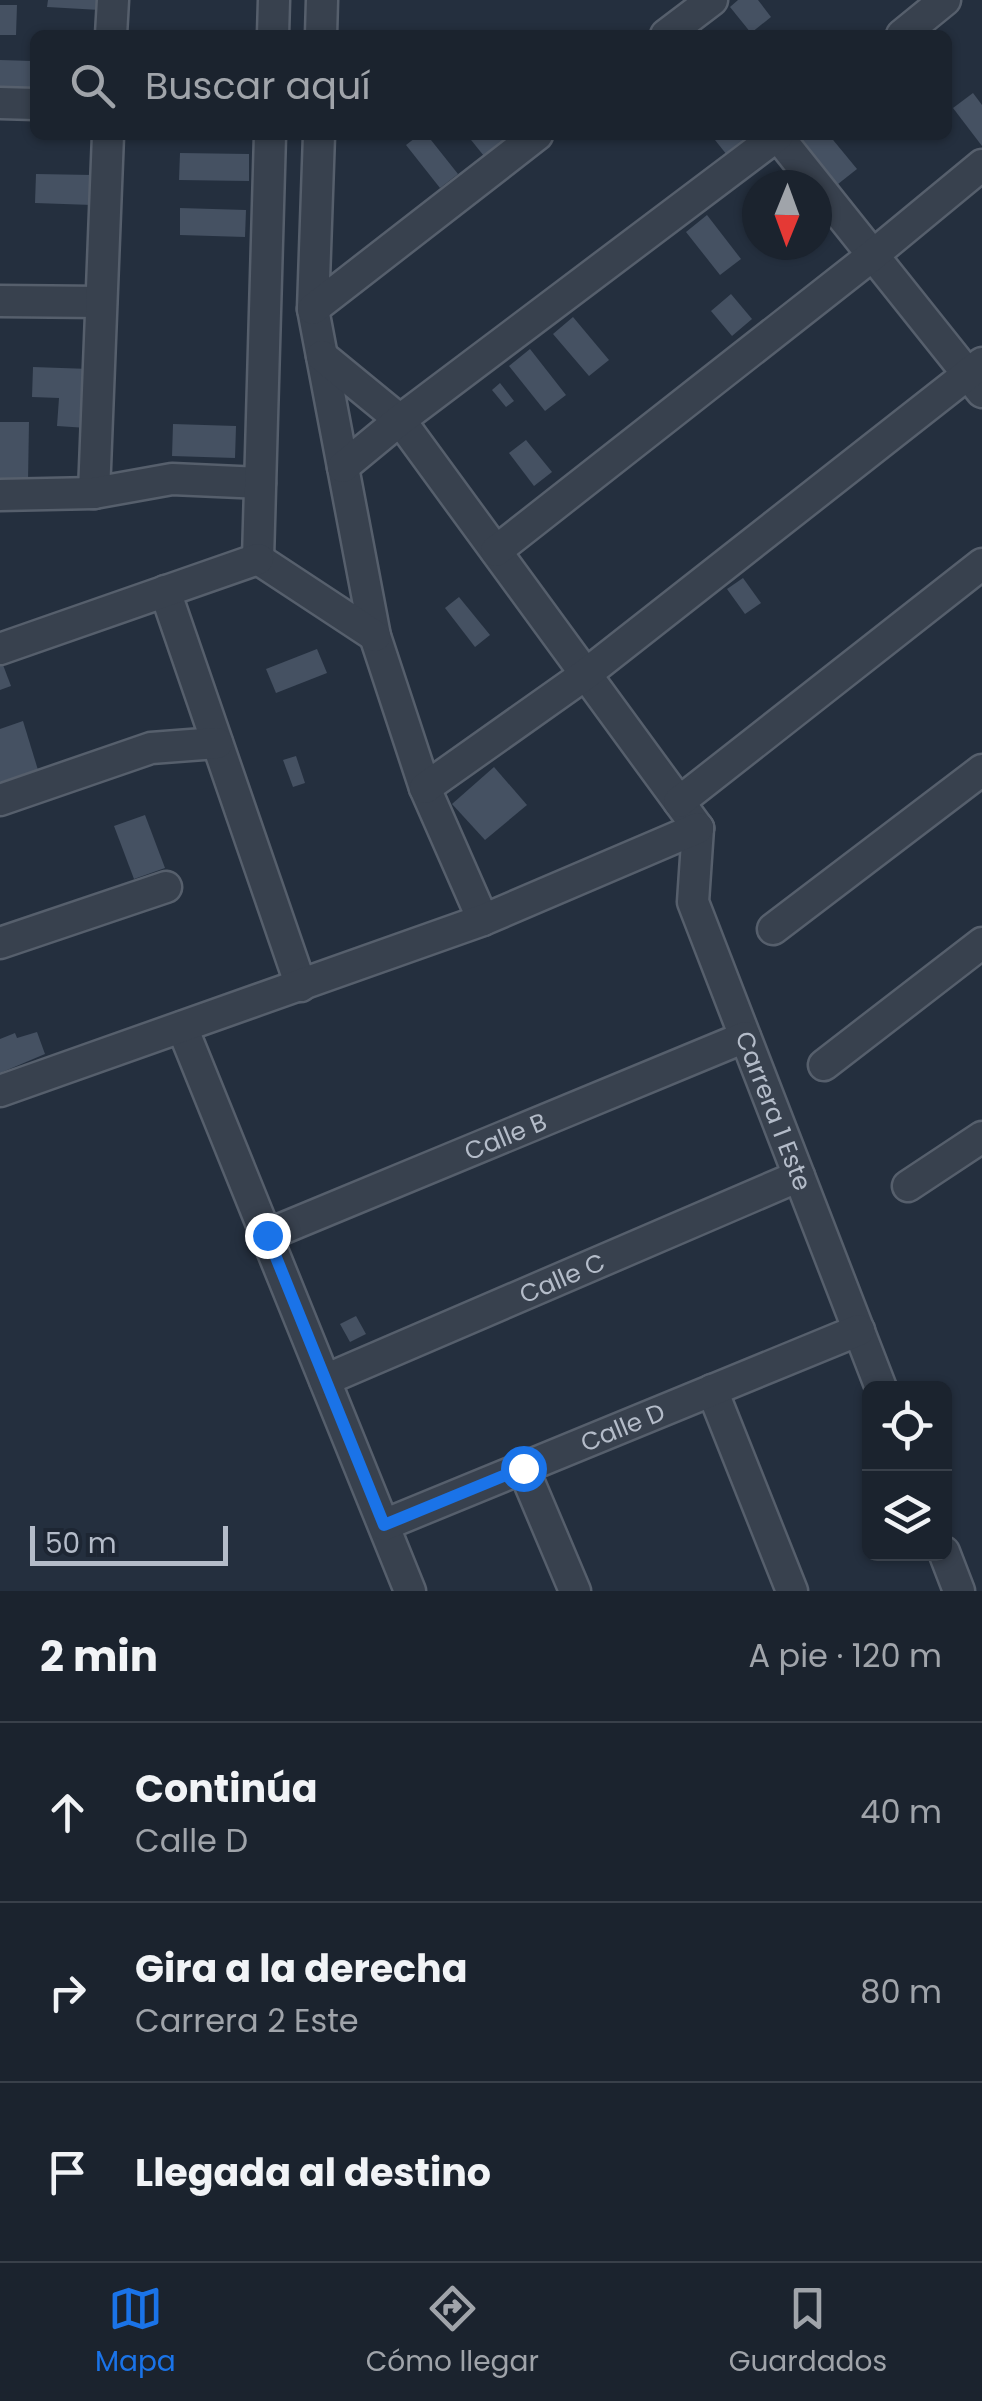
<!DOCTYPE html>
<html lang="es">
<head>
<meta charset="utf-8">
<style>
  :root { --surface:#1b232e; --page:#282f3a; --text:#f1f3f6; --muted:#a0a4aa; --line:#39404a; --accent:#1a73e8 }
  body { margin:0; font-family:Poppins,sans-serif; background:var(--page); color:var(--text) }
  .controls { position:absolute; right:30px; bottom:30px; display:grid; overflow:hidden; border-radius:15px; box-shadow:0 2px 8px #0004 }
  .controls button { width:90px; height:90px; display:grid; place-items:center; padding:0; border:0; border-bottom:2px solid var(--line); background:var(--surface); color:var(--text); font:50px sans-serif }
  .compass { position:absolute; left:742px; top:170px; width:90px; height:90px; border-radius:50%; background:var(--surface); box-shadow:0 2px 8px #0004; rotate:181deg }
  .scale { position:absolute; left:30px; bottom:25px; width:198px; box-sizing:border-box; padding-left:10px; border:5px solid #b4bcc9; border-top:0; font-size:28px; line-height:35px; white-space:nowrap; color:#b4bcc9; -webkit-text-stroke:8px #1d2633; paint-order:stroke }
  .stop { position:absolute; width:30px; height:30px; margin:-22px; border:8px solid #1a73e8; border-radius:50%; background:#fff }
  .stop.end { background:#1a73e8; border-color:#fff; box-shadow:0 2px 10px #0008 }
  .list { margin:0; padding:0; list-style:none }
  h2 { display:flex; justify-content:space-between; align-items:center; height:130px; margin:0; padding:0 40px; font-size:42px }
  h2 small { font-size:32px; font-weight:400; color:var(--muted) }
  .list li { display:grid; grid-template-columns:65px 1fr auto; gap:30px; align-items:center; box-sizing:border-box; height:180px; padding:0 40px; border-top:2px solid var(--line) }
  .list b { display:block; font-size:38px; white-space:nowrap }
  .list p { margin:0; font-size:32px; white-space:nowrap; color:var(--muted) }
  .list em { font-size:32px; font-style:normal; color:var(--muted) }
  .icon { flex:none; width:55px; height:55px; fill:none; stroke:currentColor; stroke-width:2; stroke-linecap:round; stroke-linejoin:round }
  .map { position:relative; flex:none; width:982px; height:1591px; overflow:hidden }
  .search { position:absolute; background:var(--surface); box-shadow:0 2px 8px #0004; left:30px; right:30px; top:30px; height:110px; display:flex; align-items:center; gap:25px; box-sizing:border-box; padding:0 35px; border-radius:15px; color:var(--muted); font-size:38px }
  .sheet { height:670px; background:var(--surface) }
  nav { display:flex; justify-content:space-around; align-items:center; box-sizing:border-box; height:140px; border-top:2px solid var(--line); background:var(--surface); font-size:28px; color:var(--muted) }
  nav a { display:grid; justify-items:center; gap:5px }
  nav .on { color:var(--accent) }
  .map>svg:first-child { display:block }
  .building { fill:#455162 }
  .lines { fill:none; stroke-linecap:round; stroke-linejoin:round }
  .street-casing { stroke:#565f6c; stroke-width:35 }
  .street { stroke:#38414e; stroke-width:30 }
  .route { stroke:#1a73e8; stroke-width:12 }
  .labels { text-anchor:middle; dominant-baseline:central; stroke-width:8; stroke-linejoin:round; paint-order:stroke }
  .street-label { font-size:25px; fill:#b4bcc9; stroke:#1d2633 }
</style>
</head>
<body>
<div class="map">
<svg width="982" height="1591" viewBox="0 0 982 1591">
  <rect width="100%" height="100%" fill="#242f3e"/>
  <!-- building -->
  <g class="building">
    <polygon points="48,0 101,0 100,10 47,7"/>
    <polygon points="738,0 758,0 771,17 751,33 730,7"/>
    <polygon points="0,5 17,5 16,35 0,35"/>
    <polygon points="0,60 33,61 35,85 30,85 30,91 0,91"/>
    <polygon points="973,93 982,105 982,146 953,108"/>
    <polygon points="419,135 427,135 458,174 440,188 406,145"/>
    <polygon points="467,135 500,135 504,140 484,156"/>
    <polygon points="711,135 753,135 727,155"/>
    <polygon points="805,135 829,135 857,169 833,188 796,143"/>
    <polygon points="180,153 249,154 249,181 179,180"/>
    <polygon points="36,174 93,175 92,205 35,203"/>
    <polygon points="180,208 246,210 245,237 180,235"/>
    <polygon points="707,215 741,259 720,275 686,232"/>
    <polygon points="731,294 752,319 732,336 711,311"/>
    <polygon points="573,317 609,360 589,376 553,334"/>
    <polygon points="530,349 566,395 545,411 509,366"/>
    <polygon points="33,367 90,369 87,428 57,426 59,398 32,397"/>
    <polygon points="500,383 514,401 506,407 492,390"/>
    <polygon points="0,422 29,422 28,481 0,481"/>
    <polygon points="173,424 236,426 235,458 172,456"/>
    <polygon points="526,440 552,472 534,486 509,453"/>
    <polygon points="743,578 761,603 745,614 727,589"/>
    <polygon points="459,597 490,635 475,647 445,608"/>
    <polygon points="317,649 327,673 276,693 266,669"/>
    <polygon points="0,657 11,686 0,690"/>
    <polygon points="23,721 38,770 0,782 0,729"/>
    <polygon points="296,756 305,783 293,787 283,760"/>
    <polygon points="494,767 527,805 485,840 452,804"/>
    <polygon points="145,815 165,868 134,879 114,826"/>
    <polygon points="37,1032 45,1054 0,1073 0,1039 15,1033 17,1038"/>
    <polygon points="356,1316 366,1334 350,1342 340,1324"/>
  </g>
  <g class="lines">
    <defs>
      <g id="street">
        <polyline points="111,35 113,0"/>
        <polyline points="273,35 274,0"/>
        <polyline points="321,35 322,0"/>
        <polyline points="666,35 712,0"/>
        <polyline points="902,35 945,0"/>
        <polyline points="0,103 35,104"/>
        <polyline points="319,135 313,309 375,636 425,788 483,920"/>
        <polyline points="777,135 982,392"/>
        <polyline points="0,301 101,302"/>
        <polyline points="313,309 537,135"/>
        <polyline points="322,356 400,420 698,828"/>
        <polyline points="343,467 400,420 778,135"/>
        <polyline points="94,493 108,135"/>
        <polyline points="0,495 94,493 172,479 260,483"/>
        <polyline points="496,551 873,255 982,165"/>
        <polyline points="258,559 270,135"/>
        <polyline points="258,559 375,636"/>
        <polyline points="165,591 301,986"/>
        <polyline points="0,649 258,559"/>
        <polyline points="425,788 586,674 982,363"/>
        <polyline points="0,800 151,748 217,743"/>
        <polyline points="679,802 982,564"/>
        <path id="s1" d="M698,828l-5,74 188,486"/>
        <polyline points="773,929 982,770"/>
        <polyline points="0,943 166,887"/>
        <polyline points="182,1027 410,1591"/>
        <polyline points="824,1065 982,943"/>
        <polyline points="0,1091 483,920 698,828"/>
        <polyline points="908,1186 982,1137"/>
        <path id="s2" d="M267,1235l478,-198"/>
        <path id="s3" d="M325,1380l474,-204"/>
        <polyline points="712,1390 792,1591"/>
        <polyline points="523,1468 575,1591"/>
        <path id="s4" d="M384,1525l475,-195"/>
        <polyline points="944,1552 959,1591"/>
      </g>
    </defs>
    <!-- street casing -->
    <use href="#street" class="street-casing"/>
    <!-- street -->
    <use href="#street" class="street"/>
  </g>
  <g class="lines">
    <!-- route -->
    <polyline class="route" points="267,1235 384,1525 523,1468"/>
  </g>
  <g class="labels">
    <!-- street labels -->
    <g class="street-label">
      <text stroke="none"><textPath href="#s1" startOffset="298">Carrera 1 Este</textPath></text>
      <text stroke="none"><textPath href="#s2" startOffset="258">Calle B</textPath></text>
      <text stroke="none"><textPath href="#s3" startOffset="258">Calle C</textPath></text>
      <text stroke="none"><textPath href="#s4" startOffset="258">Calle D</textPath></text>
    </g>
  </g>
</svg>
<div class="controls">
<button><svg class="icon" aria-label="locate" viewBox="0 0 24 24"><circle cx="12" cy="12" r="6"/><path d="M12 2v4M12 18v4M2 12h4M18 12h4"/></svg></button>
<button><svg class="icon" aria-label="layers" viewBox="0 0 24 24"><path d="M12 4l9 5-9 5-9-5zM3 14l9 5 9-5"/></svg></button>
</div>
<svg class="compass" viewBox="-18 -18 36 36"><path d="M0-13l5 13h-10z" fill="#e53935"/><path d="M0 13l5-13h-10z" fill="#a0a4aa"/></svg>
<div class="scale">50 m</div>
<div class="stop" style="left:523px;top:1468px"></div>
<div class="stop end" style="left:267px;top:1235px"></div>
<div class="search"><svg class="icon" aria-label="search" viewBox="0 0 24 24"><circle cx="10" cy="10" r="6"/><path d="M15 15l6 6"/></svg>Buscar aquí</div>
</div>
<section class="sheet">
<h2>2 min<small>A pie · 120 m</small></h2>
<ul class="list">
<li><svg class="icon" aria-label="ahead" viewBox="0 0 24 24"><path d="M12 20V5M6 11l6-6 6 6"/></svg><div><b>Continúa</b><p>Calle D</p></div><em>40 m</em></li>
<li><svg class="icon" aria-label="right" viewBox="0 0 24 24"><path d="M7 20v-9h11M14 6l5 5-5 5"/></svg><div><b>Gira a la derecha</b><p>Carrera 2 Este</p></div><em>80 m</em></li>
<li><svg class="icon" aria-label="arrive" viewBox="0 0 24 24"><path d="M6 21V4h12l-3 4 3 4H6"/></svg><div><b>Llegada al destino</b></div></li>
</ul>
</section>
<nav>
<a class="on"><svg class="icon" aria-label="map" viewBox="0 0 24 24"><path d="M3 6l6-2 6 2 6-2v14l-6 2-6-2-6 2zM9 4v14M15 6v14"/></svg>Mapa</a>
<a><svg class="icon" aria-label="directions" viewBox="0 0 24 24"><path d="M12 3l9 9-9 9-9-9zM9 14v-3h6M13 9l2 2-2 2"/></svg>Cómo llegar</a>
<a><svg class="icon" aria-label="saved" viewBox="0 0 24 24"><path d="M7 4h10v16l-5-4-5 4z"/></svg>Guardados</a>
</nav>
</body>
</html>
